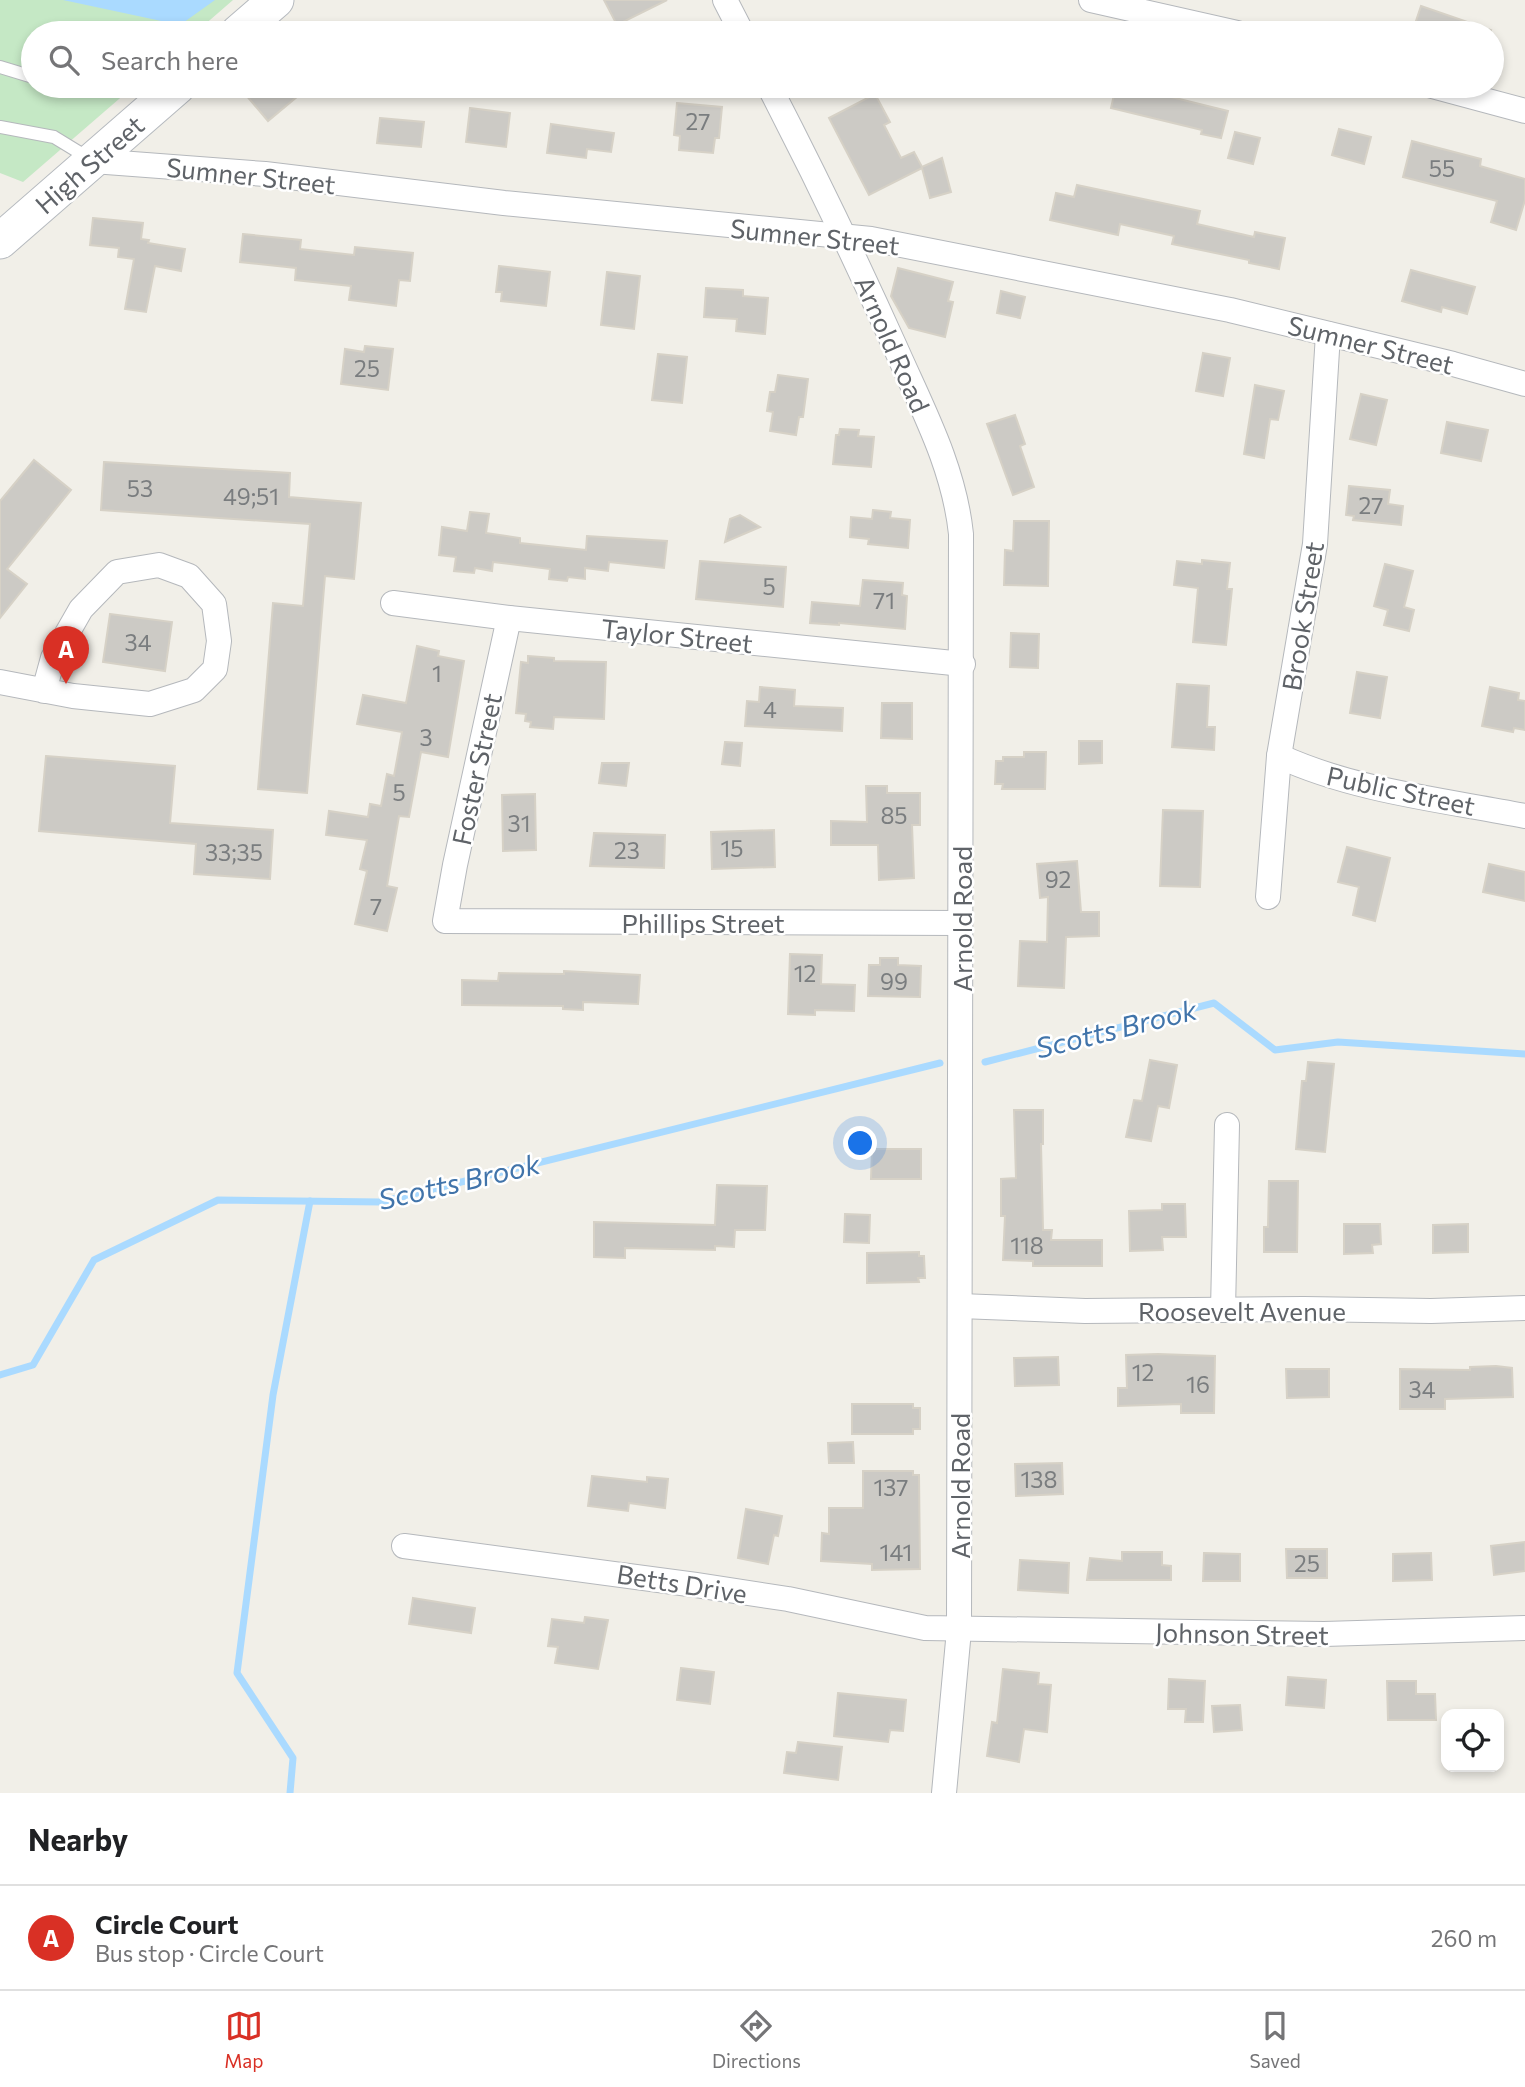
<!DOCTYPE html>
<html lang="en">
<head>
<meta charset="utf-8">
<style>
  :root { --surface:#fff; --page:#f2f2f2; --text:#202124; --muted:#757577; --line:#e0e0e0; --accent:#d93025 }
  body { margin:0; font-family:Commissioner,sans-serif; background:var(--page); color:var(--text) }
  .controls { position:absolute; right:21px; bottom:21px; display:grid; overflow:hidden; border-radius:14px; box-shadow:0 4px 10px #0003 }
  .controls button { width:63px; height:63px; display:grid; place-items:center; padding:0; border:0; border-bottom:2px solid var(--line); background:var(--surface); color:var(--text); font:35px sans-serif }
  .you { position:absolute; left:861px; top:1144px; width:24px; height:24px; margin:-18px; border:5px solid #fff; border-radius:50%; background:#1a73e8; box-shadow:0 0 0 10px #1a73e833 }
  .badge { display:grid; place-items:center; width:46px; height:46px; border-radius:50%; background:var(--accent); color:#fff; font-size:23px; font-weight:700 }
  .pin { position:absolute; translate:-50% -58px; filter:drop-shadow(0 2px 4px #0008) }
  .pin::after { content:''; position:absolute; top:37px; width:24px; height:21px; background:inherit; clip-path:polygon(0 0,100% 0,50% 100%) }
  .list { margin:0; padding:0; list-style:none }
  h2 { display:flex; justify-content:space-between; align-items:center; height:91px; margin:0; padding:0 28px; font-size:30px }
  h2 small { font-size:23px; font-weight:400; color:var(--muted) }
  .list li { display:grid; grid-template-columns:46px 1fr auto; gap:21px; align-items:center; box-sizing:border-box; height:105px; padding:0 28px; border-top:2px solid var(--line) }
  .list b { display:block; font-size:26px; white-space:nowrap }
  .list p { margin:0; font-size:23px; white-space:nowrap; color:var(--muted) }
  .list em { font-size:23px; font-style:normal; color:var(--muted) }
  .icon { flex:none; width:38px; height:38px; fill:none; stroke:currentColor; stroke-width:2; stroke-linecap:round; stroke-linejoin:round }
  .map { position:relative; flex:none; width:1525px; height:1793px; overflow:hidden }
  .search { position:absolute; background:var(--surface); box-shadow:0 4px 10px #0003; left:21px; right:21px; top:21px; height:77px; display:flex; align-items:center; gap:18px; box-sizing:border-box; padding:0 24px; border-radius:38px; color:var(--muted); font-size:26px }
  .sheet { height:196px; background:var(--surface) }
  nav { display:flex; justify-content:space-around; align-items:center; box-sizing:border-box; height:98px; border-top:2px solid var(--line); background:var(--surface); font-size:19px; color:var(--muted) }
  nav a { display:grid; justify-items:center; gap:4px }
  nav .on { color:var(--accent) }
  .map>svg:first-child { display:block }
  .green { fill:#c5e8c5 }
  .water { fill:#aadaff }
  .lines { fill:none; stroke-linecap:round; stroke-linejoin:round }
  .stream { stroke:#aadaff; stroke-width:7 }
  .building { fill:#cccac5; stroke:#d6d1c6; stroke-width:2 }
  .lane-casing { stroke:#b5b8bc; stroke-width:14 }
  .street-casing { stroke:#b5b8bc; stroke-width:26 }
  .secondary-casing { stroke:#b6babf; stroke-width:37 }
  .lane { stroke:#fff; stroke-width:12 }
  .street { stroke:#fff; stroke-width:24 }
  .secondary { stroke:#fff; stroke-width:35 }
  .labels { text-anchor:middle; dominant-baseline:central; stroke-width:5; stroke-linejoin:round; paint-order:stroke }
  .number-label { font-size:23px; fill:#7a7d7f }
  .street-label { font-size:26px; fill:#5f6368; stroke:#fff }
  .water-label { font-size:28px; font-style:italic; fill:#4174aa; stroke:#fff }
</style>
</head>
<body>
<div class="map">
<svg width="1525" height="1793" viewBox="0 0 1525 1793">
  <rect width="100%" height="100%" fill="#f1efe8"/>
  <!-- green -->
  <polygon class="green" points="0,0 233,0 195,33 33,33 33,86 134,86 23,182 0,173"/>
  <!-- water -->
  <polygon class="water" points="63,0 215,0 180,25"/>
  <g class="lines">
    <!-- stream -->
    <g class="stream">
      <polyline points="985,1062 1214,1003 1275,1050 1338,1042 1525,1054"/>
      <polyline points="0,1375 33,1365 94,1260 218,1200 381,1202 940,1063"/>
      <polyline points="290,1793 293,1758 237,1673 273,1395 310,1201"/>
    </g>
  </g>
  <!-- building -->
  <g class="building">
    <polygon points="604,0 667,0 617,25"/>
    <polygon points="1421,6 1491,30 1490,33 1412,33"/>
    <polygon points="255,86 310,86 268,121 245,94"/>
    <polygon points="1116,86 1144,86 1156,89 1155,93 1228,111 1221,138 1201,134 1202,130 1111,108"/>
    <polygon points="875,94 890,122 884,125 901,158 914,152 922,167 942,158 951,192 930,198 922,168 869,195 829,118"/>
    <polygon points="677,103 722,107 719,138 715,138 713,153 679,150 680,136 674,135"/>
    <polygon points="470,108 510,113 506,147 466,142"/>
    <polygon points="380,118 424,122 421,147 377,143"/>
    <polygon points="551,124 614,133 611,152 587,149 586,158 547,153"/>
    <polygon points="1339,129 1371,137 1364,164 1332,155"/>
    <polygon points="1235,132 1260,138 1253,164 1228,158"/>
    <polygon points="1412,141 1481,159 1480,166 1525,179 1525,200 1516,230 1491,222 1497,201 1403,177"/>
    <polygon points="1077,185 1200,211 1197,224 1254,237 1255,232 1285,238 1279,269 1249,263 1249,260 1172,244 1174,236 1120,224 1118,235 1050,220 1056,193 1074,197"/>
    <polygon points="93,218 143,223 141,239 149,240 148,243 185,249 181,271 155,266 146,312 125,309 134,259 118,257 119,248 90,245"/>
    <polygon points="243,234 301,240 300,249 354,255 355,247 413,253 410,281 399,280 396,306 349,300 351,286 295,280 296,268 240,262"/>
    <polygon points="499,266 550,272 546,306 501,301 502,292 496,292"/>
    <polygon points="898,268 953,282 948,301 953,302 945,337 909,328 891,296"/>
    <polygon points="1411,270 1475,287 1467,314 1442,307 1441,312 1402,301"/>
    <polygon points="607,272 640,276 634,329 601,325"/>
    <polygon points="706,288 743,290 743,296 768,298 765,334 736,331 737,319 704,317"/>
    <polygon points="1001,291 1025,297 1020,318 997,313"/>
    <polygon points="365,346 393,349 388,390 341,384 345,349 364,352"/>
    <polygon points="1203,353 1230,358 1223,396 1196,391"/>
    <polygon points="658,354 687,357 682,403 652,400"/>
    <polygon points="778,375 808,379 803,417 799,417 796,435 770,431 773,412 767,411 770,392 775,392"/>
    <polygon points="1255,385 1284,391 1278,420 1270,419 1264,458 1244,454"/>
    <polygon points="1361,394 1387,400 1376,445 1350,439"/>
    <polygon points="1015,415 1025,444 1020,446 1034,487 1013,495 987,424"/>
    <polygon points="1447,422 1488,430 1481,461 1441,453"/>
    <polygon points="840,429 859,430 858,436 874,437 871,467 833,464 836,435 839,435"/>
    <polygon points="34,460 71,490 7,569 27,584 0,618 0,501"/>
    <polygon points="104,462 290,473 289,497 361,503 354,579 325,576 307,793 258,789 273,603 303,606 310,524 101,510"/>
    <polygon points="1349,486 1390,490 1388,504 1403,506 1401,525 1353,520 1354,516 1346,515"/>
    <polygon points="873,510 891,512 890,518 910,520 908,548 868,544 869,539 850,537 851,517 872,519"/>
    <polygon points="470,512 489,514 486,533 520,538 520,543 586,550 587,536 667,541 664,568 609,562 608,571 585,568 585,579 568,577 567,581 549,579 550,569 493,562 492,571 475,568 474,573 454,571 456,557 439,555 442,527 467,531"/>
    <polygon points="740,515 760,527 725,542 730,519"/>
    <polygon points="1014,521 1049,521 1048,586 1004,585 1005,550 1013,551"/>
    <polygon points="1202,560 1230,563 1227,589 1232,589 1226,645 1193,642 1198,588 1174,585 1177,561 1202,564"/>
    <polygon points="700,561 786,567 783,607 696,599"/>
    <polygon points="1385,564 1413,571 1404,607 1414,610 1409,631 1384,625 1388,610 1374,606"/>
    <polygon points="863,580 903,583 902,595 907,596 905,629 839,623 839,625 810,623 812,602 860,606"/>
    <polygon points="110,614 172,622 165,671 103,662"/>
    <polygon points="1011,633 1039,634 1038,668 1010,667"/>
    <polygon points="417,646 439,651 438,656 464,661 448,757 421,752 409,817 399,816 387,886 397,888 387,931 355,924 367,871 360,869 367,840 326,835 329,811 368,817 370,804 381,806 387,774 394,776 402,732 357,724 363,695 406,703"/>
    <polygon points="528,656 554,658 554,661 606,662 604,719 554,717 553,729 530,727 531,722 525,721 526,714 516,713 521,662 528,663"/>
    <polygon points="1357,672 1387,677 1380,718 1350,713"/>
    <polygon points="1177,684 1209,686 1207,727 1215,727 1214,750 1172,747"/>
    <polygon points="760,687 795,690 794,706 843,708 842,731 745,726 747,701 759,702"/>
    <polygon points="1490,687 1519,693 1518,700 1525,701 1525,730 1514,728 1513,732 1482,726"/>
    <polygon points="882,703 912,703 912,739 881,738"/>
    <polygon points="1079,741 1102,741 1102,763 1079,764"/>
    <polygon points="725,742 742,743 740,766 722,764"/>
    <polygon points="1024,752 1046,752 1045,789 1002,789 1003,784 995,784 996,761 1003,761 1003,757 1024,757"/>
    <polygon points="46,756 175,766 170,823 273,830 270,879 194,874 196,844 39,831"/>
    <polygon points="602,763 629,763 626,786 599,783"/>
    <polygon points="866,786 887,786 887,793 920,793 920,825 912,825 914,878 879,880 878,845 831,845 831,821 867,822"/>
    <polygon points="535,794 536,850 503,851 502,795"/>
    <polygon points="1163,810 1203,811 1200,887 1160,886"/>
    <polygon points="774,830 775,867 712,869 711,832"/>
    <polygon points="594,833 665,835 664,868 590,866"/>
    <polygon points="1347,847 1390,858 1375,921 1353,915 1359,887 1338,882"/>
    <polygon points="1077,861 1081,912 1099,912 1099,936 1066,937 1064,988 1018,986 1020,941 1047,942 1048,897 1040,898 1037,864"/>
    <polygon points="1489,864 1525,872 1525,901 1483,892"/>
    <polygon points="790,954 822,955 821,984 855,985 854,1011 815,1010 815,1015 788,1014"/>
    <polygon points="880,958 898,958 898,965 921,966 920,997 868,996 869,965 880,965"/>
    <polygon points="564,971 640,975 638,1004 583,1002 583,1010 563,1009 563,1006 462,1005 462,980 498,981 499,973 564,974"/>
    <polygon points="1150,1060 1177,1065 1169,1108 1158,1106 1151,1141 1126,1137 1134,1100 1142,1101"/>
    <polygon points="1308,1062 1334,1064 1325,1152 1296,1149 1302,1081 1306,1081"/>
    <polygon points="1014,1110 1043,1110 1043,1144 1041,1144 1043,1230 1052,1230 1051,1240 1102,1240 1102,1266 1033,1266 1033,1261 1003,1260 1005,1216 1001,1216 1001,1179 1016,1178"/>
    <polygon points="872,1149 921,1149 921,1179 871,1179"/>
    <polygon points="1269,1181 1298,1181 1297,1252 1264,1252 1264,1227 1268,1227"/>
    <polygon points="717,1185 767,1186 765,1230 735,1230 734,1247 715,1246 715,1250 625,1248 625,1258 594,1257 594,1222 715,1225"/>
    <polygon points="1162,1204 1185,1204 1186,1237 1162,1237 1163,1250 1130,1251 1129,1211 1162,1210"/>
    <polygon points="845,1214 870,1215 869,1243 844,1242"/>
    <polygon points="1344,1224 1380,1224 1381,1244 1372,1245 1373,1253 1344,1254"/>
    <polygon points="1468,1224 1468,1252 1433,1253 1433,1225"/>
    <polygon points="919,1252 919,1256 924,1256 925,1278 918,1278 919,1282 867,1283 867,1253"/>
    <polygon points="1158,1354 1215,1356 1214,1413 1181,1413 1181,1404 1118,1406 1118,1388 1127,1388 1126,1355"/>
    <polygon points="1058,1357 1059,1385 1015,1386 1014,1358"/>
    <polygon points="1496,1366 1512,1368 1513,1397 1445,1399 1445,1409 1400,1409 1400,1369 1470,1370 1470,1367"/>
    <polygon points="1286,1369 1329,1369 1329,1397 1287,1398"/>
    <polygon points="852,1404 913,1404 913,1408 920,1408 920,1429 913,1429 913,1434 852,1434"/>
    <polygon points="853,1442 854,1463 829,1463 828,1443"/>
    <polygon points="1062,1463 1063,1494 1016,1496 1015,1464"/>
    <polygon points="863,1471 913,1471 913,1475 919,1475 920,1569 872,1570 872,1564 821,1561 822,1533 829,1534 829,1508 863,1508"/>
    <polygon points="592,1476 647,1482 647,1477 668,1479 665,1508 629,1503 628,1511 588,1506"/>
    <polygon points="746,1509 782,1516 778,1536 774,1535 768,1564 738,1558"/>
    <polygon points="1525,1542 1525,1571 1494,1575 1491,1546"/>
    <polygon points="1286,1549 1327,1549 1327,1578 1287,1578"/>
    <polygon points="1122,1552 1162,1552 1162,1565 1171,1566 1171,1580 1087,1580 1090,1558 1122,1561"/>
    <polygon points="1204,1553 1240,1554 1240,1581 1203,1581"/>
    <polygon points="1431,1553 1432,1580 1393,1581 1393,1554"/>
    <polygon points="1020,1560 1069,1563 1068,1593 1018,1590"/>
    <polygon points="413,1598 475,1608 471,1633 409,1624"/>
    <polygon points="585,1617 608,1620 598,1669 555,1663 558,1647 548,1646 552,1619 584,1623"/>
    <polygon points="681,1668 714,1672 710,1704 677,1700"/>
    <polygon points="1003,1669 1039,1673 1038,1684 1051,1685 1047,1732 1024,1729 1019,1762 987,1756 992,1722 997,1723"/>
    <polygon points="1288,1677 1326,1680 1324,1708 1286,1705"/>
    <polygon points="1169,1679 1205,1681 1203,1722 1185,1722 1186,1709 1168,1709"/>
    <polygon points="1387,1681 1416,1681 1416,1694 1435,1694 1436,1720 1388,1720"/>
    <polygon points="838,1693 906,1700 903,1731 890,1730 888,1742 834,1736"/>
    <polygon points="1240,1705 1242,1730 1214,1732 1212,1706"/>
    <polygon points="798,1742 842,1747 838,1780 784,1773 787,1752 796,1753"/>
  </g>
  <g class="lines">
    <defs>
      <g id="lane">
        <polyline points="0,67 33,77"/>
        <polyline points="0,127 54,137 90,159"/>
      </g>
      <g id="street">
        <polyline points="725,0 742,33"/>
        <polyline points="1091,0 1237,33"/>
        <path d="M769,86c45,87 87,174 127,263 27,61 58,118 65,185l-2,1096 -15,163"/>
        <polyline points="1432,86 1525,111"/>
        <polyline points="93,161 265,174 504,203 871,239 1230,310 1453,364 1525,384"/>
        <polyline points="393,603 509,618 963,664"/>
        <polyline points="509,618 455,865 445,921 960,923"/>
        <polyline points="0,682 73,696 150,704 194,690 215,669 219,641 214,604 189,576 159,565 117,572 81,609 53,658 44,691"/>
        <path d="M1279,756c76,35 164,44 246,60"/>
        <polyline points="1268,897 1279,756 1315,544 1328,334"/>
        <polyline points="960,1306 1085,1311 1304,1309 1431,1311 1525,1308"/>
        <polyline points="1223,1310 1227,1125"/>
        <polyline points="404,1546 696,1585 788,1599 925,1628 1324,1634 1525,1628"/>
      </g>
      <g id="secondary">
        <polyline points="238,33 276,0"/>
        <polyline points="0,241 178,86"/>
      </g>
    </defs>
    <!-- lane casing -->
    <use href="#lane" class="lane-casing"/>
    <!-- street casing -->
    <use href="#street" class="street-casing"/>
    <!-- secondary casing -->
    <use href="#secondary" class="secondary-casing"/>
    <!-- lane -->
    <use href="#lane" class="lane"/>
    <!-- street -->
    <use href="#street" class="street"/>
    <!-- secondary -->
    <use href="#secondary" class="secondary"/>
  </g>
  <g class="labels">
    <!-- number labels -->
    <g class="number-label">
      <text x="698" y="121">27</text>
      <text x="1442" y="168">55</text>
      <text x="367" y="368">25</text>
      <text x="140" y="488">53</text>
      <text x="251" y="496">49;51</text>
      <text x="1371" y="505">27</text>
      <text x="769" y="586">5</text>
      <text x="884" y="600">71</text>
      <text x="138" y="642">34</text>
      <text x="437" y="673">1</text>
      <text x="770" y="709">4</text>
      <text x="426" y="737">3</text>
      <text x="399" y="792">5</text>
      <text x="894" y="815">85</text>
      <text x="519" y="823">31</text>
      <text x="732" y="848">15</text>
      <text x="627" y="850">23</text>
      <text x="234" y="852">33;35</text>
      <text x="1058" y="879">92</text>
      <text x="376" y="906">7</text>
      <text x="805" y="973">12</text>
      <text x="894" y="981">99</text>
      <text x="1027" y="1245">118</text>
      <text x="1143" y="1372">12</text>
      <text x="1198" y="1384">16</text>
      <text x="1422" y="1389">34</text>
      <text x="1039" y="1479">138</text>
      <text x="891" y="1487">137</text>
      <text x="896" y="1552">141</text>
      <text x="1307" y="1563">25</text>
    </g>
    <!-- street labels -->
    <g class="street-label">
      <text transform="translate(89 164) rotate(-41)">High Street</text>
      <text transform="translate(251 175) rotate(6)">Sumner Street</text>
      <text transform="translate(815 236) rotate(6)">Sumner Street</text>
      <text transform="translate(893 344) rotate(66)">Arnold Road</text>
      <text transform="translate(1371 344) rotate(14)">Sumner Street</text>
      <text transform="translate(1302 616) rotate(-81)">Brook Street</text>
      <text transform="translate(677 635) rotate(6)">Taylor Street</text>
      <text transform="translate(476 769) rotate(-78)">Foster Street</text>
      <text transform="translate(1401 790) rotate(12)">Public Street</text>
      <text transform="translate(961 919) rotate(-90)">Arnold Road</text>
      <text x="703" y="922">Phillips Street</text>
      <text x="1242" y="1310">Roosevelt Avenue</text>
      <text transform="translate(959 1486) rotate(-90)">Arnold Road</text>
      <text transform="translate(682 1583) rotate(9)">Betts Drive</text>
      <text transform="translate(1242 1633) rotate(1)">Johnson Street</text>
    </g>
    <!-- water labels -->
    <g class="water-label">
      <text transform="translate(1116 1028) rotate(-14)">Scotts Brook</text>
      <text transform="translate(459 1181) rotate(-13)">Scotts Brook</text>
    </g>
  </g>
</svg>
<div class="controls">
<button><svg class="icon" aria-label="locate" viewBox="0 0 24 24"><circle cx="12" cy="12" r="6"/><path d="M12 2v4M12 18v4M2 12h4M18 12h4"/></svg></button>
</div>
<div class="you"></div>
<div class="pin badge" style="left:66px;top:684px">A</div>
<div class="search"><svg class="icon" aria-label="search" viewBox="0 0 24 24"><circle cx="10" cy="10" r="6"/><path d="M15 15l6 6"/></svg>Search here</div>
</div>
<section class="sheet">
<h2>Nearby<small></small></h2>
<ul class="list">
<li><span class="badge">A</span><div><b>Circle Court</b><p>Bus stop · Circle Court</p></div><em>260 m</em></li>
</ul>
</section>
<nav>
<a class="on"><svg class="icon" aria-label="map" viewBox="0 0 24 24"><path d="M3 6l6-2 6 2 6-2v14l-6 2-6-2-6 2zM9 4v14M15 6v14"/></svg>Map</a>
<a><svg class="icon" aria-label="directions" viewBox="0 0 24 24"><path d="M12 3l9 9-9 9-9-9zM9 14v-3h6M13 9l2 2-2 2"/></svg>Directions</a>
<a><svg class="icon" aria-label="saved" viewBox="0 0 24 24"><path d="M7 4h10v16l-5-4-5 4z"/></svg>Saved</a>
</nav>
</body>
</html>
